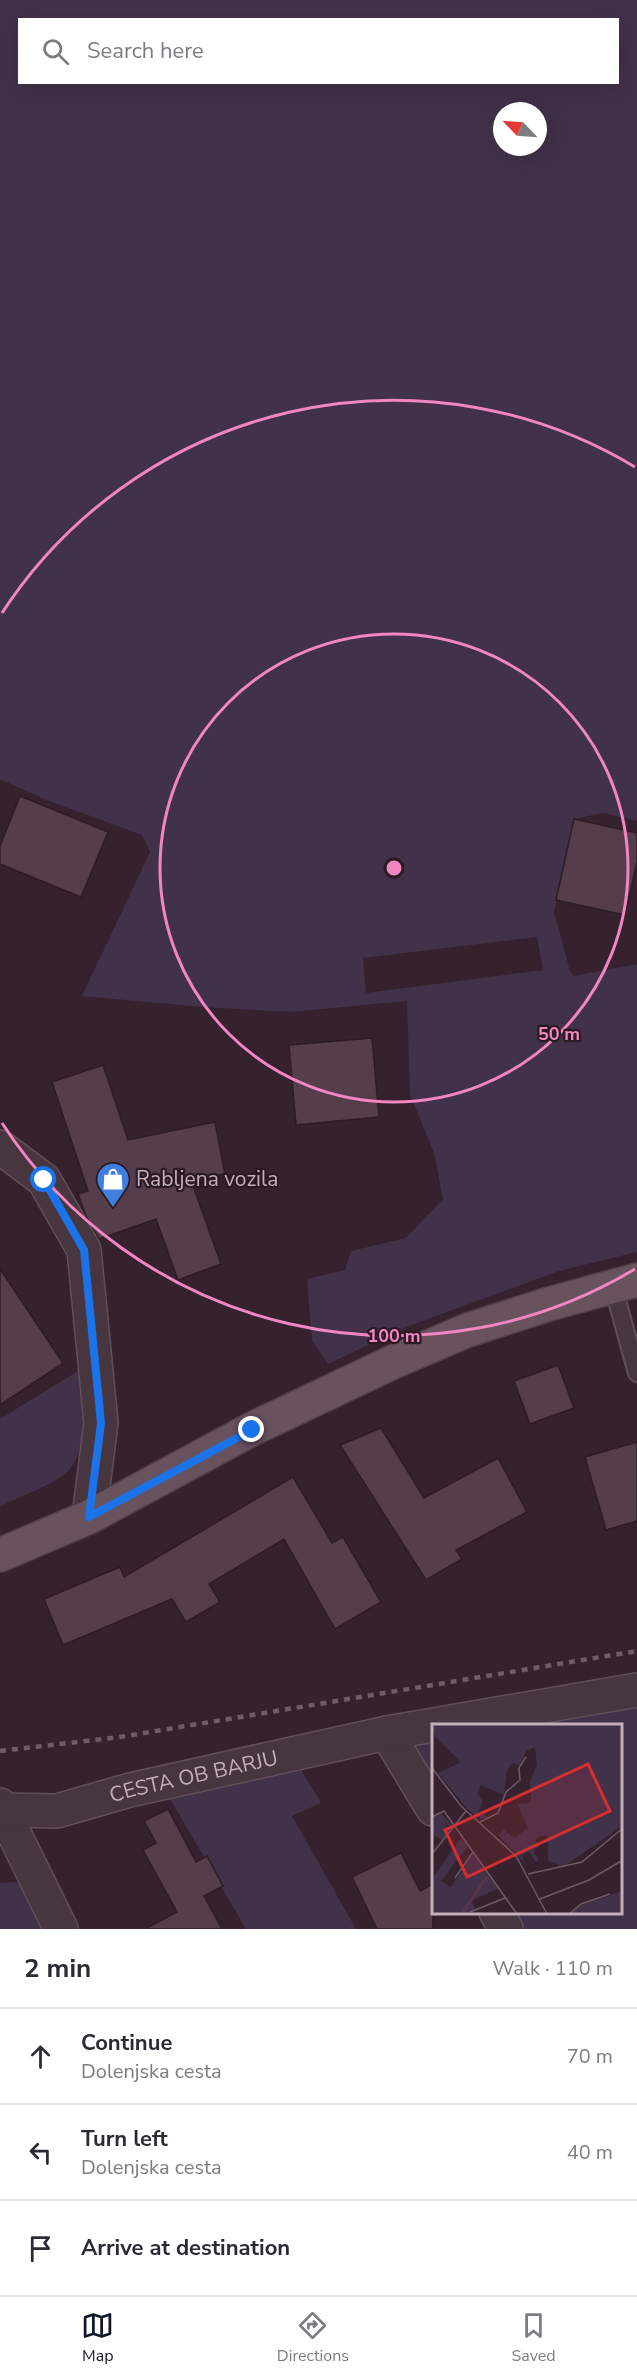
<!DOCTYPE html>
<html lang="en">
<head>
<meta charset="utf-8">
<style>
  :root { --surface:#fff; --page:#f2f2f3; --text:#2b2b33; --muted:#7c7c81; --line:#e1e1e2; --accent:#111827 }
  body { margin:0; font-family:"Nunito Sans",sans-serif; background:var(--page); color:var(--text) }
  .compass { position:absolute; left:493px; top:102px; width:54px; height:54px; border-radius:50%; background:var(--surface); box-shadow:0 6px 24px #0002; rotate:295deg }
  .stop { position:absolute; width:18px; height:18px; margin:-14px; border:4px solid #1a73e8; border-radius:50%; background:#fff }
  .stop.end { background:#1a73e8; border-color:#fff; box-shadow:0 2px 6px #0008 }
  .list { margin:0; padding:0; list-style:none }
  h2 { display:flex; justify-content:space-between; align-items:center; height:78px; margin:0; padding:0 24px; font-size:26px }
  h2 small { font-size:20px; font-weight:400; color:var(--muted) }
  .list li { display:grid; grid-template-columns:39px 1fr auto; gap:18px; align-items:center; box-sizing:border-box; height:96px; padding:0 24px; border-top:2px solid var(--line) }
  .list b { display:block; font-size:22px; white-space:nowrap }
  .list p { margin:0; font-size:20px; white-space:nowrap; color:var(--muted) }
  .list em { font-size:20px; font-style:normal; color:var(--muted) }
  .icon { flex:none; width:33px; height:33px; fill:none; stroke:currentColor; stroke-width:2; stroke-linecap:round; stroke-linejoin:round }
  .map { position:relative; flex:none; width:637px; height:1929px; overflow:hidden }
  .search { position:absolute; background:var(--surface); box-shadow:0 6px 24px #0002; left:18px; right:18px; top:18px; height:66px; display:flex; align-items:center; gap:15px; box-sizing:border-box; padding:0 21px; border-radius:0px; color:var(--muted); font-size:22px }
  .sheet { height:366px; background:var(--surface) }
  nav { display:flex; justify-content:space-around; align-items:center; box-sizing:border-box; height:84px; border-top:2px solid var(--line); background:var(--surface); font-size:16px; color:var(--muted) }
  nav a { display:grid; justify-items:center; gap:3px }
  nav .on { color:var(--accent) }
  .map>svg:first-child { display:block }
  .green { fill:#413149; fill-rule:evenodd }
  .building { fill:#563d4c; stroke:#2d1c26; stroke-width:1.5 }
  .lines { fill:none; stroke-linecap:round; stroke-linejoin:round }
  .service-casing { stroke:#614f5a; stroke-width:20 }
  .minor-casing { stroke:#614f5a; stroke-width:36 }
  .primary-casing { stroke:#503e48; stroke-width:36 }
  .service { stroke:#47353f; stroke-width:16 }
  .minor { stroke:#47353f; stroke-width:33 }
  .primary { stroke:#67525e; stroke-width:33 }
  .rail { stroke:#715b67; stroke-width:4.5; stroke-dasharray:6 6; stroke-linecap:butt }
  .route { stroke:#1a73e8; stroke-width:8 }
  .ring { fill:none; stroke:#f186c1; stroke-width:3 }
  .labels { text-anchor:middle; dominant-baseline:central; stroke-width:4.5; stroke-linejoin:round; paint-order:stroke }
  .poi-label { font-size:21px; fill:#c3afba; stroke:#2b1a24; text-anchor:start }
  .street-label { font-size:21px; fill:#c3afba; stroke:#2b1a24 }
  .inset-river { fill:none; stroke:#5b344a; stroke-width:3 }
  .inset-road { fill:none; stroke:#6e5a66; stroke-width:1.5 }
  .view { fill:#d52f2f; fill-opacity:0.15; stroke:#d52f2f; stroke-width:3 }
  .inset-edge { fill:none; stroke:#c3afba; stroke-width:3 }
  .centre { fill:#f186c1; stroke:#2b1a24; stroke-width:3 }
  .ring-label { font-size:18px; text-anchor:middle; font-weight:bold; fill:#f186c1; stroke:#2b1a24; stroke-width:4.5; stroke-linejoin:round; paint-order:stroke }
</style>
</head>
<body>
<div class="map">
<svg width="637" height="1929" viewBox="0 0 637 1929">
  <rect width="100%" height="100%" fill="#36212e"/>
  <!-- green -->
  <g class="green">
    <path d="M0,0h637v821l-34,-8 -29,6 -20,93 16,59 4,5 63,-12v288l-78,19 -153,56 -78,37 -16,-24 -5,-61 38,-9 6,-19 55,-13 37,-39 -9,-46 -24,-59 -3,-93 -117,11 -88,-5 -120,-11 68,-144 -8,-17 -98,-36 -44,-20zM20,20h598v62h-598zM502,111h36v36h-36zM537,937l6,33 -177,23 -3,-35z"/>
    <path d="M78,1371c5,28 12,76 -9,99 -15,16 -49,25 -69,37v-88z"/>
    <polygon points="637,1708 637,1929 518,1929 508,1913 620,1912 620,1725 536,1725"/>
    <polygon points="433,1738 433,1791 412,1747 420,1739"/>
    <polygon points="297,1763 321,1803 292,1816 356,1929 246,1929 166,1792"/>
    <polygon points="17,1882 26,1893 44,1929 0,1929 0,1883"/>
  </g>
  <!-- building -->
  <g class="building">
    <polygon points="20,796 108,832 81,897 0,864 0,846"/>
    <polygon points="574,819 637,833 637,862 625,915 556,900"/>
    <polygon points="372,1038 379,1117 296,1125 289,1045"/>
    <polygon points="103,1065 128,1140 215,1122 225,1174 191,1180 221,1264 178,1280 156,1219 99,1239 86,1216 78,1194 88,1191 52,1082"/>
    <polygon points="0,1269 63,1363 0,1405"/>
    <polygon points="558,1365 574,1408 530,1424 514,1381"/>
    <polygon points="381,1428 424,1498 498,1458 527,1512 456,1550 462,1559 426,1580 340,1445"/>
    <polygon points="637,1442 637,1521 606,1530 585,1457"/>
    <polygon points="293,1477 332,1543 343,1537 381,1602 335,1629 284,1539 209,1584 220,1602 186,1622 172,1599 63,1645 44,1599 120,1567 124,1577"/>
    <polygon points="168,1809 196,1862 207,1856 223,1886 204,1896 222,1929 145,1929 177,1912 143,1850 156,1843 144,1821"/>
    <polygon points="401,1853 420,1891 433,1884 433,1929 377,1929 352,1877"/>
  </g>
  <g class="lines">
    <defs>
      <polyline id="service" points="613,1286 637,1373"/>
      <g id="minor">
        <polyline points="0,1147 44,1180 84,1250 101,1423 89,1517"/>
        <polyline points="387,1733 433,1809"/>
        <polyline points="0,1805 61,1929"/>
        <path id="s1" d="M2,1810l55,1 73,-21 257,-57 250,-43"/>
        <polyline points="496,1912 506,1929"/>
      </g>
      <polyline id="primary" points="0,1555 89,1517 252,1429 393,1362 468,1330 549,1304 637,1280"/>
    </defs>
    <!-- service casing -->
    <use href="#service" class="service-casing"/>
    <!-- minor casing -->
    <use href="#minor" class="minor-casing"/>
    <!-- primary casing -->
    <use href="#primary" class="primary-casing"/>
    <!-- service -->
    <use href="#service" class="service"/>
    <!-- minor -->
    <use href="#minor" class="minor"/>
    <!-- primary -->
    <use href="#primary" class="primary"/>
    <!-- rail -->
    <polyline class="rail" points="0,1751 120,1737 637,1651"/>
  </g>
  <g class="lines">
    <!-- route -->
    <polyline class="route" points="44,1180 84,1250 101,1423 89,1517 252,1430"/>
  </g>
  <!-- distance rings -->
  <g class="ring">
    <circle cx="394" cy="868" r="234"/>
    <path d="M635 1269A468 468 0 0 1 2 1123M2 613A468 468 0 0 1 635 467"/>
  </g>
  <!-- icons -->
  <defs>
    <symbol id="shop-pin" viewBox="-11 -11 22 30"><path d="M0 17L-7.5 6A9.5 9.5 0 1 1 7.5 6Z" fill="#3f7fe0" stroke="#2b1a24"/><path d="M-5-2.5h2.3a2.7 3.5 0 0 1 5.4 0H5L5.5 6h-11ZM-1.5-2.5h3a1.5 2.3 0 0 0-3 0Z" fill="#fff"/></symbol>
  </defs>
  <g fill-rule="evenodd">
    <use href="#shop-pin" x="94" y="1160" width="38" height="52"/>
  </g>
  <g class="labels">
    <!-- poi labels -->
    <g class="poi-label">
      <text x="136" y="1179">Rabljena vozila</text>
    </g>
    <!-- street labels -->
    <g class="street-label">
      <text stroke="none"><textPath href="#s1" startOffset="196">CESTA OB BARJU</textPath></text>
    </g>
  </g>
  <!-- overview -->
  <g transform="translate(432 1724)">
    <rect width="190" height="190" fill="#36212e"/>
    <path d="M4,0h186v102l-59,41 -15,-6v-25h-9l-4,4 5,6 -7,5 6,9 -3,2 -7,-10 -7,4 3,7 -27,-28 6,-5 10,8 14,-10 -11,-24 14,-1 -1,-22 7,-16 -2,-18 -9,4 -6,15 -8,-3 -5,7 -3,25 -23,-10 -4,8 6,8 -5,11 11,5 -8,2 -14,-10 -29,-36 23,-11 -26,-25 -3,-7zM7,87l13,14 -1,4 -7,-9 5,10 -7,10 -10,-6v-16zM29,114l7,8 -27,35 10,6 22,-33 25,35 -26,11 3,9 -10,5h-33v-35zM190,167v23h-52l6,-7z" fill="#413149"/>
    <path class="inset-river" d="M30,190l25,-38"/>
    <path class="inset-road" d="M0,44l29,38 55,50 31,58M0,93l12,-6 73,103M48,98l18,-9 8,-21 14,-12 -1,-12 7,-11M0,130l34,-43M96,150l54,-12 41,-34M23,154l18,-26M108,175l49,-19 34,-20M38,188l35,-14M137,190l12,-10 29,-10"/>
    <path class="view" d="M156,40l22,47 -143,66 -22,-47z"/>
    <rect width="190" height="190" class="inset-edge"/>
  </g>
  <circle cx="394" cy="868" r="9" class="centre"/>
  <g class="ring-label">
    <text x="559" y="1040">50 m</text>
    <text x="394" y="1342">100 m</text>
  </g>
</svg>
<svg class="compass" viewBox="-18 -18 36 36"><path d="M0-13l5 13h-10z" fill="#e53935"/><path d="M0 13l5-13h-10z" fill="#7c7c81"/></svg>
<div class="stop" style="left:44px;top:1180px"></div>
<div class="stop end" style="left:252px;top:1430px"></div>
<div class="search"><svg class="icon" aria-label="search" viewBox="0 0 24 24"><circle cx="10" cy="10" r="6"/><path d="M15 15l6 6"/></svg>Search here</div>
</div>
<section class="sheet">
<h2>2 min<small>Walk · 110 m</small></h2>
<ul class="list">
<li><svg class="icon" aria-label="ahead" viewBox="0 0 24 24"><path d="M12 20V5M6 11l6-6 6 6"/></svg><div><b>Continue</b><p>Dolenjska cesta</p></div><em>70 m</em></li>
<li><svg class="icon" aria-label="left" viewBox="0 0 24 24"><path d="M17 20v-9H6M10 6l-5 5 5 5"/></svg><div><b>Turn left</b><p>Dolenjska cesta</p></div><em>40 m</em></li>
<li><svg class="icon" aria-label="arrive" viewBox="0 0 24 24"><path d="M6 21V4h12l-3 4 3 4H6"/></svg><div><b>Arrive at destination</b></div></li>
</ul>
</section>
<nav>
<a class="on"><svg class="icon" aria-label="map" viewBox="0 0 24 24"><path d="M3 6l6-2 6 2 6-2v14l-6 2-6-2-6 2zM9 4v14M15 6v14"/></svg>Map</a>
<a><svg class="icon" aria-label="directions" viewBox="0 0 24 24"><path d="M12 3l9 9-9 9-9-9zM9 14v-3h6M13 9l2 2-2 2"/></svg>Directions</a>
<a><svg class="icon" aria-label="saved" viewBox="0 0 24 24"><path d="M7 4h10v16l-5-4-5 4z"/></svg>Saved</a>
</nav>
</body>
</html>
